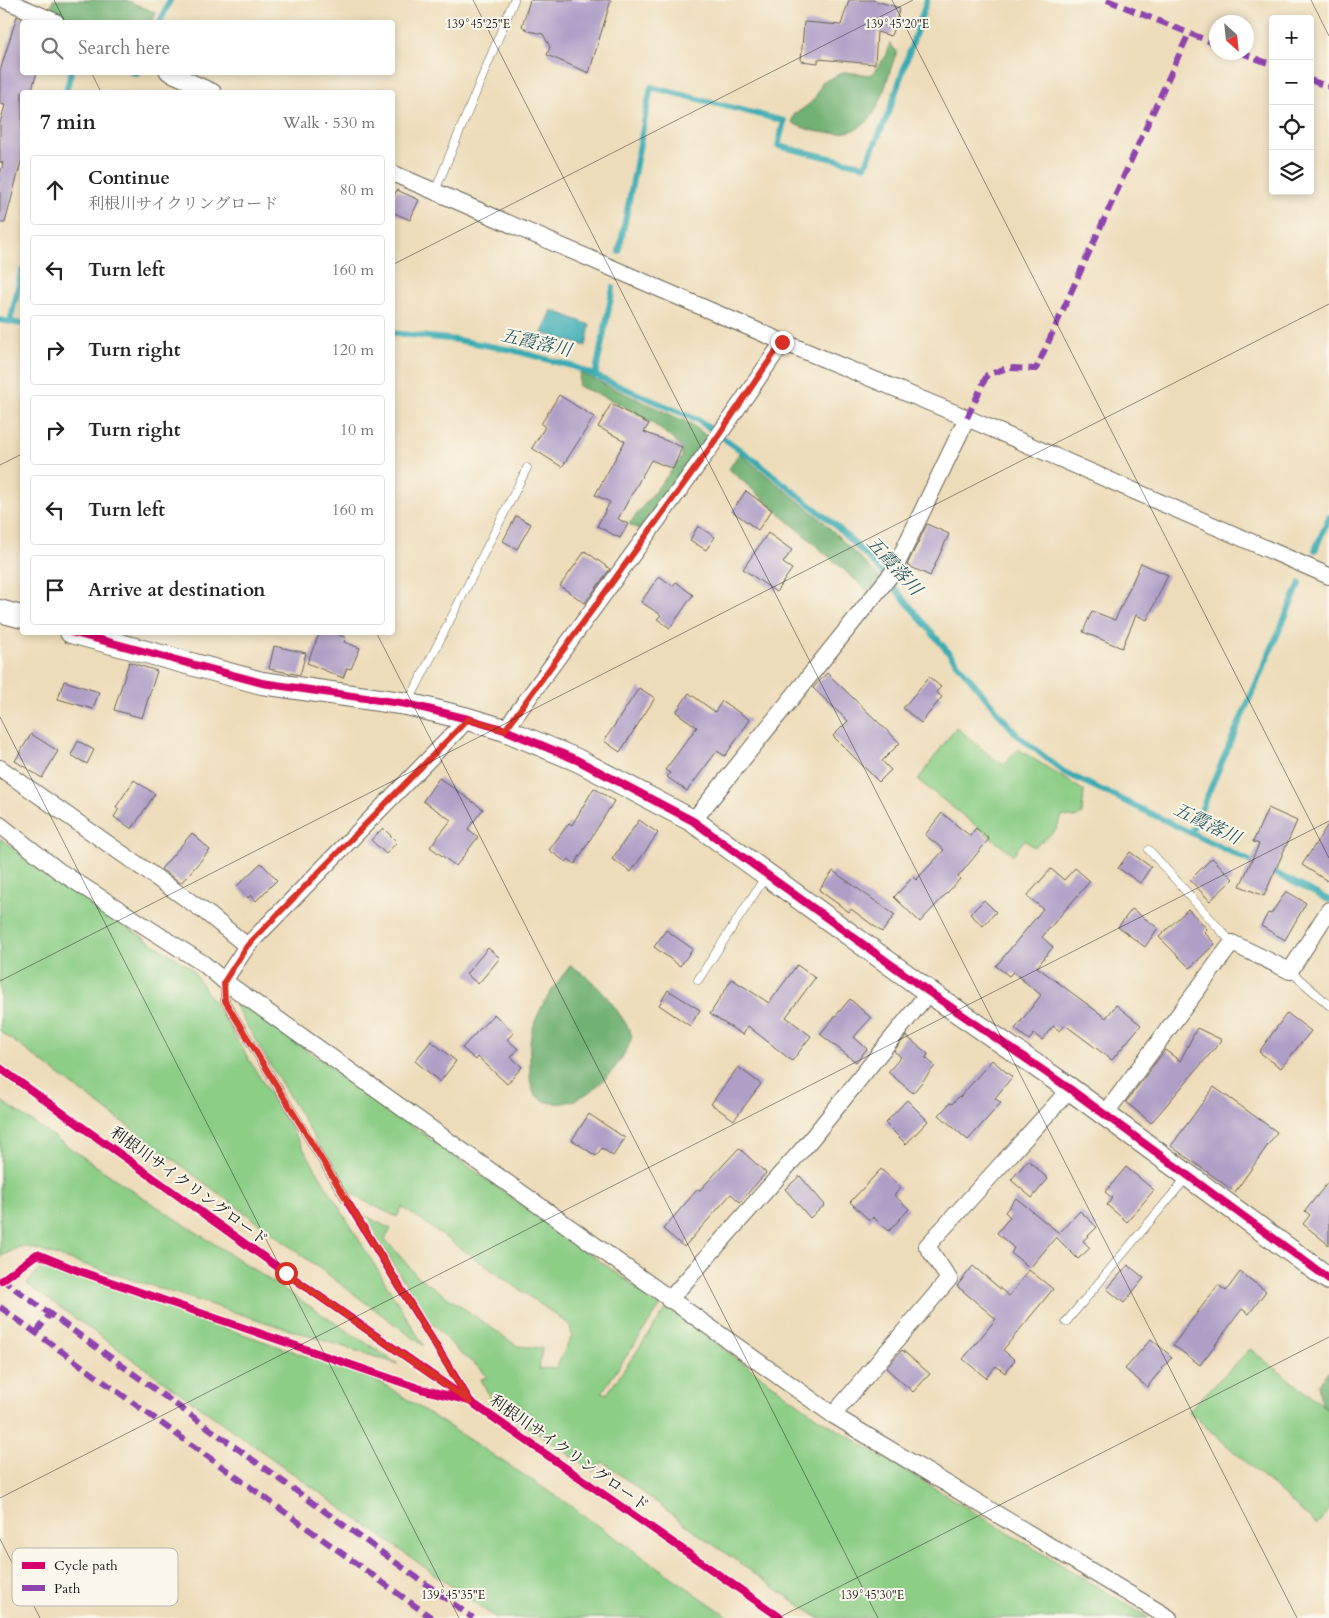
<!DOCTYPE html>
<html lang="en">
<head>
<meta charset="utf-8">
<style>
  :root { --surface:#fff; --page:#f2f2f2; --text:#222; --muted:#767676; --line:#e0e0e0 }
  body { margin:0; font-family:Cardo,"Noto Serif JP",serif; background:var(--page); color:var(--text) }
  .controls { position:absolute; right:15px; top:15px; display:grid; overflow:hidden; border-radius:5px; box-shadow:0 2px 8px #0003 }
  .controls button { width:45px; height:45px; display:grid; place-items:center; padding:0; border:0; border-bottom:1px solid var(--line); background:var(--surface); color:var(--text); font:25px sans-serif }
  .compass { position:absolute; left:1209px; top:15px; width:45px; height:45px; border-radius:50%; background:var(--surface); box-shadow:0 2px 8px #0003; rotate:153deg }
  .stop { position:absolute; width:15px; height:15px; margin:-11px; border:4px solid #d93025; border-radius:50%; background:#fff }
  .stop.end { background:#d93025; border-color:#fff; box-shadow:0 1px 5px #0008 }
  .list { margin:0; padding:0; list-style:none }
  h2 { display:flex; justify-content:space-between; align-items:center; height:65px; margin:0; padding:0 20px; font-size:21px }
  h2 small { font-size:16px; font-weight:400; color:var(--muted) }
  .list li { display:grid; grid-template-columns:32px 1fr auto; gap:15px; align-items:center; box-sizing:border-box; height:70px; margin:0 10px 10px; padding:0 10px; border:1px solid var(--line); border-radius:5px }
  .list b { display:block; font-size:19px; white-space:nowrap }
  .list p { margin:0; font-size:16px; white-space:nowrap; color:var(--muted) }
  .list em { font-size:16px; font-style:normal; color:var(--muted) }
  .icon { flex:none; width:28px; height:28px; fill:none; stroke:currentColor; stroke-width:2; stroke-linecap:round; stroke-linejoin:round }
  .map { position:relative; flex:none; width:1329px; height:1618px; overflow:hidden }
  .search { position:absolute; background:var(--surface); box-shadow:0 2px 8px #0003; left:20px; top:20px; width:375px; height:55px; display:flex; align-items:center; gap:12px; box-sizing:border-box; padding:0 18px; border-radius:5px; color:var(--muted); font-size:19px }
  .panel { position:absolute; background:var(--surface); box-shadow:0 2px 8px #0003; left:20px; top:90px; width:375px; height:545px; border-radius:5px }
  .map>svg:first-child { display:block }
  .green { fill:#8cce86; stroke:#547551 }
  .forest { fill:#71b173; stroke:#466648 }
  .water { fill:#38abb2; stroke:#2a6467 }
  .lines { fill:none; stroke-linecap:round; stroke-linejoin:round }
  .stream { stroke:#38abb2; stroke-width:6 }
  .building { fill:#af9ec6 }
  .lane-casing { stroke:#655f53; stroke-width:9 }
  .street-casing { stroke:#655f53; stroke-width:18 }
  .secondary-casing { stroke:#655f53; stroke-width:24 }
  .lane { stroke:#fff; stroke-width:8 }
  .street { stroke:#fff; stroke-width:16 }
  .secondary { stroke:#fff; stroke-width:22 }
  .quiet { stroke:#8e44ad; stroke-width:6; stroke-dasharray:12 6; stroke-linecap:butt }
  .cycleway-casing { stroke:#fbf7ec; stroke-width:11 }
  .cycleway { stroke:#d6006c; stroke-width:8 }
  .route { stroke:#d93025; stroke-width:6 }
  .ticks { fill:none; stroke:#1c1c1c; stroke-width:1; stroke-opacity:0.45 }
  .labels { text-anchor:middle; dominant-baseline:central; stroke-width:4; stroke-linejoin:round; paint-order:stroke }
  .street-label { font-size:16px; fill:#1c1c1c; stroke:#fbf7ec }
  .water-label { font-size:18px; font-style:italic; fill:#295c60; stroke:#fbf7ec }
  .key { fill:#fbf7ec; stroke:#b8b5ae; stroke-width:1 }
  .key-label { font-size:14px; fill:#1c1c1c }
  .ticks-label { font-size:12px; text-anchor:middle; fill:#1c1c1c; stroke:#fbf7ec; stroke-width:4; stroke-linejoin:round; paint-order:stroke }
</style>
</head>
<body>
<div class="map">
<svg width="1329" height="1618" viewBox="0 0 1329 1618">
  <rect width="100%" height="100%" fill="#fbf7ec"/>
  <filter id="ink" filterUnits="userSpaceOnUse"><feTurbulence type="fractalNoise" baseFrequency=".02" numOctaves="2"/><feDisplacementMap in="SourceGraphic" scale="10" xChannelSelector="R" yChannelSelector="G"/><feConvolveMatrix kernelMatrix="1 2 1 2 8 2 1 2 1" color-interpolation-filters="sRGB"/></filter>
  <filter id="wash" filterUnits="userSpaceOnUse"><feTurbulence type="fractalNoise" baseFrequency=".0096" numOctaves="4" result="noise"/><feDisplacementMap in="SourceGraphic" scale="20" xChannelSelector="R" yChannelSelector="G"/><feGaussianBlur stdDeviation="1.12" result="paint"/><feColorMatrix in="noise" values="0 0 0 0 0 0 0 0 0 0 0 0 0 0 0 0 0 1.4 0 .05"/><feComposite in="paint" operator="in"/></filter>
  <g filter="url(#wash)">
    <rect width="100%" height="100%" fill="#eddcb9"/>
    <!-- green -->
    <g class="green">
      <polygon points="956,727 994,759 1005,764 1018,749 1084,791 1082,814 1075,818 1062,816 1055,831 1034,847 1024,840 1013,855 918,780"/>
      <polygon points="0,838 54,881 190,967 218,1009 424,1346 0,1031"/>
      <polygon points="236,999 661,1305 602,1392 607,1394 667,1308 820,1419 1149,1618 818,1618 701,1536 603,1462 593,1471 492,1401 481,1379 487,1377 481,1369 459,1352 425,1315 362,1214 391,1229 385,1239 416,1275 517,1346 542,1348 539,1369 556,1368 572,1336 570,1325 402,1207 397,1217 360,1199 342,1184 232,1001"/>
      <polygon points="0,1100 124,1185 398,1364 29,1247 19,1247 0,1257"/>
      <polygon points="44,1264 382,1383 556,1496 730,1618 496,1618 27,1284"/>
      <polygon points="1250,1349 1329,1410 1329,1509 1317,1525 1188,1411"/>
    </g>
    <!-- forest -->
    <g class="forest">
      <polygon points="53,0 126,0 156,13 152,22 68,22 53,14 51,7"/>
      <path d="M890,43l7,9c-16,37 -15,85 -68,81 -13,-1 -27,-4 -37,-11l2,-8c15,-8 23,-15 28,-32l23,-10 26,3 15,-19z"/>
      <path d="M580,373l111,51 17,13 -68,93 -11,-6 53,-67 -1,-10c-31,-30 -63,-45 -103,-61z"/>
      <polygon points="739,453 823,521 881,579 869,592 729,469"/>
      <path d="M570,966c22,9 53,48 62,70 -8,31 -59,86 -94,61 -8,-5 -8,-19 -8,-28 0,-11 -1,-24 1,-34 6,-27 23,-48 39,-69z"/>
      <polygon points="1329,1371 1329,1410 1321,1404 1318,1384"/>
    </g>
    <!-- water -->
    <polygon class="water" points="552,310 590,325 586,346 542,333"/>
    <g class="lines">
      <!-- stream -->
      <g class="stream">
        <polyline points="160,22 170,0"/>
        <polyline points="132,72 137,74"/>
        <polyline points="66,92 71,72"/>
        <polyline points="619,252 651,87 784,121 778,146 865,166 889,112 927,0"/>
        <polyline points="0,320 22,324"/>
        <polyline points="10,322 22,271"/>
        <polyline points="392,333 457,340 512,350 575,367 698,420 753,459 833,523 874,563 1017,735 1064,772 1258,865"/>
        <polyline points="595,376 613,288"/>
        <polyline points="1315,550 1329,517"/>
        <polyline points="1191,833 1300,583"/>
        <polyline points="1267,869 1329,900"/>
      </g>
    </g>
    <g id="blocks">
      <!-- building -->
      <g class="building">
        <polygon points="530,0 611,0 589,73 547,55 550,47 543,34 529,31 522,26"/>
        <polygon points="849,0 873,0 900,8 891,36 877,32 875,64 818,59 818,63 801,61 804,22 841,25"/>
        <polygon points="17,16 22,18 22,72 37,72 31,92 22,92 22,158 5,223 0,223 0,176 3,163 0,162 0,123 5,105 0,104 0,71"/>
        <polygon points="397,190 419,200 410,220 392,212 392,200"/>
        <polygon points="559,395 594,417 562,467 532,448 545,427 541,424"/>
        <polygon points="611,404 649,424 644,432 682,447 673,469 651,460 618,519 628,524 620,538 597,526 610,502 595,495 625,441 598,427"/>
        <polygon points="746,491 772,510 758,530 732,511"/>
        <polygon points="516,516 531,524 517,549 503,541"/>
        <polygon points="927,524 949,534 930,576 907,565"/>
        <polygon points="698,526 715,537 706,550 690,540"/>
        <polygon points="768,533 792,550 783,563 792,569 776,592 743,569"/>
        <polygon points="585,551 610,569 585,603 560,586"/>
        <polygon points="1141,563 1168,575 1147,620 1136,615 1122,648 1083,632 1092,611 1115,620"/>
        <polygon points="659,576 673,586 676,582 693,595 670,628 657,619 661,615 641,602"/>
        <polygon points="320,632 333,632 346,638 344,642 360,648 351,669 347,668 343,678 307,663"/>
        <polygon points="274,646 306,653 300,675 269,669"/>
        <polygon points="129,662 157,671 142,718 114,710"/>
        <polygon points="827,673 900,743 882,761 891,770 879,782 833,736 848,721 813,688"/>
        <polygon points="929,677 941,687 936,692 942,697 921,723 903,708"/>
        <polygon points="64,681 99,692 93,709 58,699"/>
        <polygon points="639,688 655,698 620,752 604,741"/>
        <polygon points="689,693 715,712 722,701 750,720 725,756 717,751 687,791 667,777 670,773 665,770 697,727 676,712"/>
        <polygon points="31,734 58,751 42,778 15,761"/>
        <polygon points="78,741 94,750 87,764 71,755"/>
        <polygon points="439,778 483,809 468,829 478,837 456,866 430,847 451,820 423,801"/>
        <polygon points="134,780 155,794 132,829 114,817 119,809 116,807"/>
        <polygon points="594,788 614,801 575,864 569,859 566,862 549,850 569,823 572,825"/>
        <polygon points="1268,808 1297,821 1264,896 1240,886 1259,844 1253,842"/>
        <polygon points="942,813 970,836 976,828 989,839 958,877 960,879 920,922 894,897 913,877 916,880 944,850 925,835"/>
        <polygon points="639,820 658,833 631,872 612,859"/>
        <polygon points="1329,823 1329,882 1302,865"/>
        <polygon points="383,828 397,842 386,854 371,840"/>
        <polygon points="192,833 210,850 181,883 161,869"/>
        <polygon points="1130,852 1151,867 1140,883 1118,868"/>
        <polygon points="1212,858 1233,879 1210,901 1190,880"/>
        <polygon points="261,863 277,880 256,901 251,895 248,898 237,886"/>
        <polygon points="1075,868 1090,881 1042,937 1053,947 1037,967 1106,1018 1116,1005 1141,1025 1112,1060 1065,1025 1060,1031 1053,1026 1042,1040 1034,1034 1029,1040 1015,1029 1041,995 1013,972 1009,976 996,966 1043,909 1027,896 1051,869 1064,880"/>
        <polygon points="833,871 895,915 882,932 851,909 849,912 819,890"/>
        <polygon points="1286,891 1306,903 1285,940 1261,926 1268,913 1271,914"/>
        <polygon points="984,900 996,912 983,926 970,914"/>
        <polygon points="1132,909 1158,928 1145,947 1118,927"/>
        <polygon points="1188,909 1207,929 1204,932 1215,944 1190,968 1159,937"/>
        <polygon points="666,930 693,949 680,966 654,947"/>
        <polygon points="488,948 500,958 478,984 466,974"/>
        <polygon points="797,965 815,978 786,1017 811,1036 792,1061 748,1026 743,1035 710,1014 732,979 769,1003"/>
        <polygon points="668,990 700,1010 690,1026 659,1005"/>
        <polygon points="850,999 871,1018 854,1037 867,1049 856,1062 820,1034"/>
        <polygon points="1287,1013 1311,1031 1281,1068 1259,1052"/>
        <polygon points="494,1014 514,1033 507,1039 518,1049 511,1057 522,1067 507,1084 478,1057 476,1060 462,1048"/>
        <polygon points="1197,1028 1222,1040 1151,1123 1126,1102 1165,1050 1180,1061"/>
        <polygon points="906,1036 928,1054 926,1058 935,1066 913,1093 888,1072 901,1057 894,1051"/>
        <polygon points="431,1041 456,1061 440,1082 415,1061"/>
        <polygon points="992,1060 1012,1077 995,1098 1001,1103 968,1140 939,1115 950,1103 952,1104 959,1096 960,1097"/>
        <polygon points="738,1067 761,1084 734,1120 711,1104"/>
        <polygon points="1214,1087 1277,1132 1235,1192 1171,1146"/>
        <polygon points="907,1100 928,1121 906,1144 885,1123"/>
        <polygon points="589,1114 625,1138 613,1156 602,1148 596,1156 572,1140"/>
        <polygon points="739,1148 766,1173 740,1202 731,1194 684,1247 663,1229 698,1189 700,1190"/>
        <polygon points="1028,1160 1048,1179 1032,1198 1011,1180"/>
        <polygon points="1126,1167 1154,1190 1127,1222 1107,1205 1112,1198 1105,1192"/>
        <polygon points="881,1169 901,1188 894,1195 909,1209 889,1231 873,1217 870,1221 850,1202"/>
        <polygon points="800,1176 825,1205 810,1218 785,1189"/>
        <polygon points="1329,1181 1329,1245 1303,1224 1310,1215 1305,1211"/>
        <polygon points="1016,1198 1059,1233 1080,1211 1097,1227 1083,1241 1090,1248 1078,1259 1056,1237 1030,1268 1011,1253 1014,1248 997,1233 1010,1217 1005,1212"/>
        <polygon points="1128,1265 1144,1278 1124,1303 1107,1289"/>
        <polygon points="973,1266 1009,1296 1029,1270 1053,1289 1003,1350 1015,1360 1005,1373 996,1366 986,1378 963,1359 996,1319 957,1286"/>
        <polygon points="1240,1272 1266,1291 1249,1314 1242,1309 1200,1365 1173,1345 1218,1285 1226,1291"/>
        <polygon points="1151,1339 1172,1357 1147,1387 1125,1369"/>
        <polygon points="902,1350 930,1374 913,1392 886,1368"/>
      </g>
    </g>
  </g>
  <g filter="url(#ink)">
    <use href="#blocks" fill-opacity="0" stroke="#655f53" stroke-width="1"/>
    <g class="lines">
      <defs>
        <g id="lane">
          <polyline points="435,191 514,0"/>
          <polyline points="408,703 527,468"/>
          <polyline points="1149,850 1232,943"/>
          <polyline points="1290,971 1329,1005"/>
          <polyline points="698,980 766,876"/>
          <polyline points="224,981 225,1001 348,1203"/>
          <polyline points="1066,1322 1187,1177"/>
        </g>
        <g id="street">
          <polyline points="5,0 56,22"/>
          <polyline points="168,72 213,92"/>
          <polyline points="392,173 783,342 967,418 1329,576"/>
          <polyline points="505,730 712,445 783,342"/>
          <polyline points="0,768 208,914 247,946"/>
          <polyline points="693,821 893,572 967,418"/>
          <polyline points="0,825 59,871 204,964 224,981 833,1415 1169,1618"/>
          <polyline points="224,981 247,946 468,719"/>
          <polyline points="1105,1114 1232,943 1290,971 1329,910"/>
          <polyline points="669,1300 808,1143 929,992"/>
          <polyline points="833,1415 949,1279 927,1246 1070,1089"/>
        </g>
        <g id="secondary">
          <polyline points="0,611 22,617"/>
          <polyline points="71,632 262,683 407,704 468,719 505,730 577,760 693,821 929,992 1070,1089 1329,1279"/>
        </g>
      </defs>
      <!-- lane casing -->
      <use href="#lane" class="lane-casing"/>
      <!-- street casing -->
      <use href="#street" class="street-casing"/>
      <!-- secondary casing -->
      <use href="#secondary" class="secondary-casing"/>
      <!-- lane -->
      <use href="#lane" class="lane"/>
      <!-- street -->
      <use href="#street" class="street"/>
      <!-- secondary -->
      <use href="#secondary" class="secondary"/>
      <!-- quiet -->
      <g class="quiet">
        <polyline points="1107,0 1216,44"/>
        <polyline points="1239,52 1273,65"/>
        <polyline points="1310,80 1329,87"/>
        <polyline points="967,418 987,375 1007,368 1036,369 1189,33"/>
        <polyline points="0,1278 473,1618"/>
        <polyline points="0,1307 432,1618"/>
        <polyline points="36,1333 49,1315"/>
      </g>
      <defs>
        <g id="cycleway">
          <polyline points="71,632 262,683 407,704 468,719 505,730 577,760 693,821 929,992 1070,1089 1329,1279"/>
          <polyline points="0,1068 286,1273 781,1618"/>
          <polyline points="2,1280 37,1254 79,1271 421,1389 470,1401 348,1203"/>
        </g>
      </defs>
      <!-- cycleway casing -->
      <use href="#cycleway" class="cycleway-casing"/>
      <!-- cycleway -->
      <use href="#cycleway" class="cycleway"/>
    </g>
  </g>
  <g class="lines" filter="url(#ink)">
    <!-- route -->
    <polyline class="route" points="286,1273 470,1402 225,1001 224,982 247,946 468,719 505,730 712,445 782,342"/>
  </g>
  <!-- ticks -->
  <path class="ticks" d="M54,0l11,22M473,0l824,1618M892,0l437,858M1311,0l18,36M91,72l10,20M392,265l521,-265M0,465l22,-11M376,632l502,986M0,717l459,901M0,981l1329,-677M0,1498l1329,-677M0,1539l40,79M778,1618l551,-281"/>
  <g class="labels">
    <!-- street labels -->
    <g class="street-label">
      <text transform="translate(189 1186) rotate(36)">利根川サイクリングロード</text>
      <text transform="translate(569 1453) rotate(35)">利根川サイクリングロード</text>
    </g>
    <!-- water labels -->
    <g class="water-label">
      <text transform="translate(536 343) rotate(13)">五霞落川</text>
      <text transform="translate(894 566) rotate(48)">五霞落川</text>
      <text transform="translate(1207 824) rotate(26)">五霞落川</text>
    </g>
  </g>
  <!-- legend -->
  <rect x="12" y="1548" width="166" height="58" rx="8" class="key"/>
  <rect x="22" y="1562" width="23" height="7" fill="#d6006c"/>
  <rect x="22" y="1585" width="23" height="6" fill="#8e44ad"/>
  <g class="key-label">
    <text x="54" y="1570">Cycle path</text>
    <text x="54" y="1593">Path</text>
  </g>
  <g class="ticks-label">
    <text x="478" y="28">139°45'25"E</text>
    <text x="897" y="28">139°45'20"E</text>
    <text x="453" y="1599">139°45'35"E</text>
    <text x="872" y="1599">139°45'30"E</text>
  </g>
</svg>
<div class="controls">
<button>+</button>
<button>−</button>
<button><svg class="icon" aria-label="locate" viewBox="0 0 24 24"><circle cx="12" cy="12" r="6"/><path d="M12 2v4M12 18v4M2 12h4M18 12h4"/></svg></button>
<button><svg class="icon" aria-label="layers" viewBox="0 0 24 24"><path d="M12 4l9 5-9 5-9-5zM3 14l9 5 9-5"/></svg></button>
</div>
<svg class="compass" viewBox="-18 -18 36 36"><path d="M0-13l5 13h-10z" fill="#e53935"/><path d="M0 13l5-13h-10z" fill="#767676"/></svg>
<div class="stop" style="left:286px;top:1273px"></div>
<div class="stop end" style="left:782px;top:342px"></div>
<div class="search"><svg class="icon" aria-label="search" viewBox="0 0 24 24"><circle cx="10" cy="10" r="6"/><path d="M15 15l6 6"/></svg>Search here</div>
<section class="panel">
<h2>7 min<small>Walk · 530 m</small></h2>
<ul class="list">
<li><svg class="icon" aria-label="ahead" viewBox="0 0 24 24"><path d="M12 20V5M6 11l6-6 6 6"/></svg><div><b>Continue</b><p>利根川サイクリングロード</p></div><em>80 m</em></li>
<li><svg class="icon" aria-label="left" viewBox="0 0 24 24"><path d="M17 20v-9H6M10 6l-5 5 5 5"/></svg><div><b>Turn left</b></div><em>160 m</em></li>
<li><svg class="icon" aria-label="right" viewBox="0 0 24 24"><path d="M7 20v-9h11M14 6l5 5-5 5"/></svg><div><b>Turn right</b></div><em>120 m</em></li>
<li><svg class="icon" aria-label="right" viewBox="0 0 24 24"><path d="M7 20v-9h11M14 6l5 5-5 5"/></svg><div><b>Turn right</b></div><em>10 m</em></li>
<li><svg class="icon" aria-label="left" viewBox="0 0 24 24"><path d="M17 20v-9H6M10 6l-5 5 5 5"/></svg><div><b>Turn left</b></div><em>160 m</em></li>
<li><svg class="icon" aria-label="arrive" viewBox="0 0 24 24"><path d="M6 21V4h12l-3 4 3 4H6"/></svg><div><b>Arrive at destination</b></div></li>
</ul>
</section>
</div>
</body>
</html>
